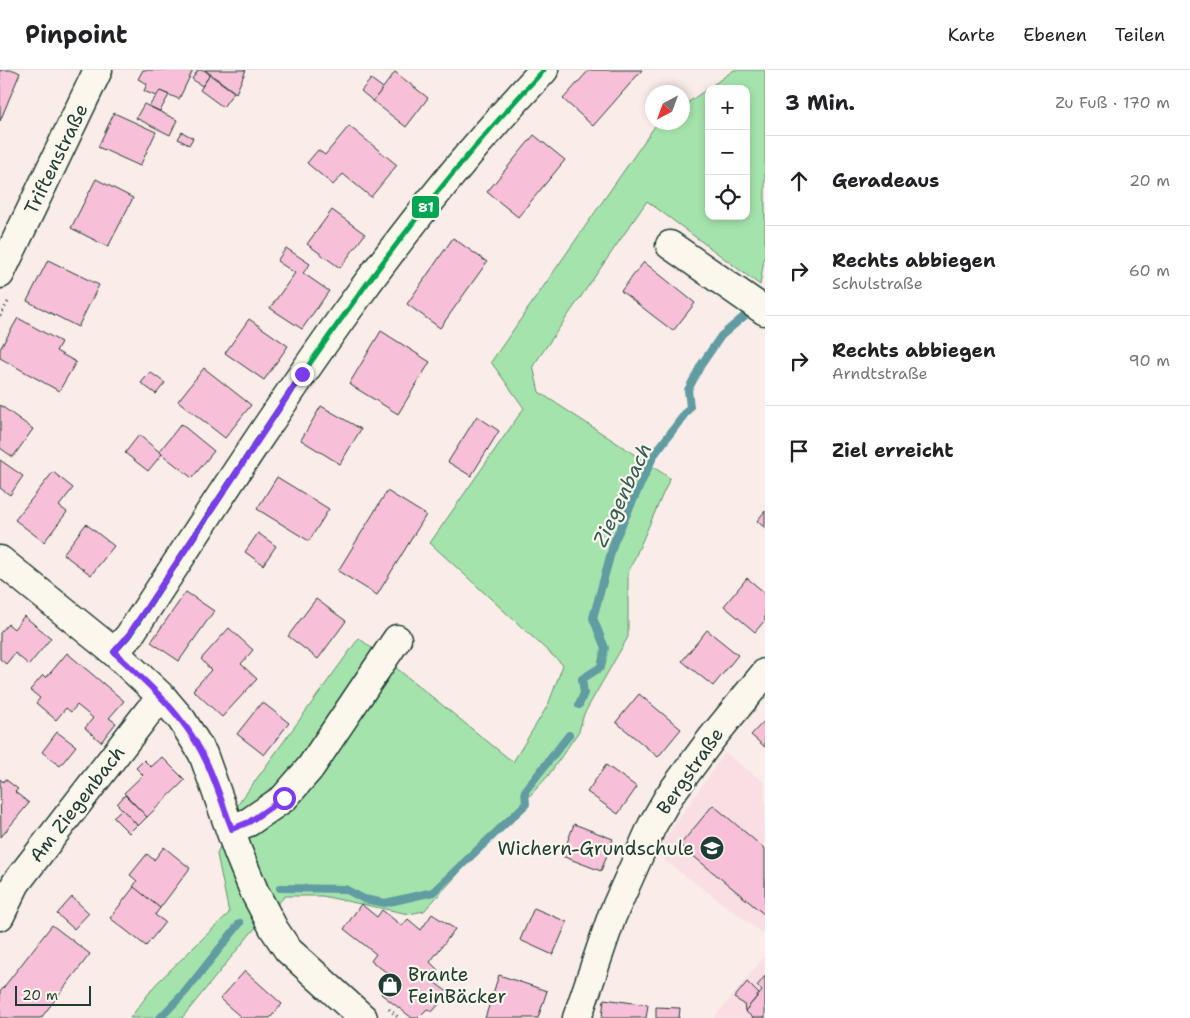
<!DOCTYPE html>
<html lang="de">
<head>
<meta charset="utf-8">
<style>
  :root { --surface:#fff; --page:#f2f2f2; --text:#202124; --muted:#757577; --line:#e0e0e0 }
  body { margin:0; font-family:"Shantell Sans",sans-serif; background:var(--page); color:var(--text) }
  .controls { position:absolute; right:15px; top:15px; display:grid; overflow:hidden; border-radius:10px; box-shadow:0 2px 8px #0003 }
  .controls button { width:45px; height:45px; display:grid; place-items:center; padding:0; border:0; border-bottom:1px solid var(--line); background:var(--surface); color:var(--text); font:25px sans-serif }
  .compass { position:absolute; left:645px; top:15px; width:45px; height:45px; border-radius:50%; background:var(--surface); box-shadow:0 2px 8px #0003; rotate:221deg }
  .scale { position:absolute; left:15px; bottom:12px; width:76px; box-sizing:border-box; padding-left:5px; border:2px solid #1f3d34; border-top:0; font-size:14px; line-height:18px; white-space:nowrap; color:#1f3d34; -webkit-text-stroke:4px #fbf7ec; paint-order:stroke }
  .stop { position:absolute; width:15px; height:15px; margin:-11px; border:4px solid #7c3aed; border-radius:50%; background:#fff }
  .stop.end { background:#7c3aed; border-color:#fff; box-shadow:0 1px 5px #0008 }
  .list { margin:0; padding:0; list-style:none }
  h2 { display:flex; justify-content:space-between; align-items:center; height:65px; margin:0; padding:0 20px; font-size:21px }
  h2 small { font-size:16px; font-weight:400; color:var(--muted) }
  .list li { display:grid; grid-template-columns:32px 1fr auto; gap:15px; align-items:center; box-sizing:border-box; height:90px; padding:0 20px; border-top:1px solid var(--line) }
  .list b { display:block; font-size:19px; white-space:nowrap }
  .list p { margin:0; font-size:16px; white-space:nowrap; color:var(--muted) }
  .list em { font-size:16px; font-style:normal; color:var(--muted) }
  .icon { flex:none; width:28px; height:28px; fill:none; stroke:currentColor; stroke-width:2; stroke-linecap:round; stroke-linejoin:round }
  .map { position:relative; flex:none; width:765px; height:948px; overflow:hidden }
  header { display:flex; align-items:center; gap:30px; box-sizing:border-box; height:70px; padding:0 25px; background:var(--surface); border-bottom:1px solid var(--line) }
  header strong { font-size:24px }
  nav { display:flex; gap:28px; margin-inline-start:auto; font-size:18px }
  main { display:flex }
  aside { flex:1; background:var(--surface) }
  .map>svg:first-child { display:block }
  .built { fill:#f9dfe3 }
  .green { fill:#a4e3ac; stroke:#629070; fill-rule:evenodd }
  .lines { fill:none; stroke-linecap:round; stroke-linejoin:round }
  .stream { stroke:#619ca1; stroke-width:8 }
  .building { fill:#f7c0d8; stroke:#1f3d34 }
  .minor-casing { stroke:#1f3d34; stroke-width:31 }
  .path { stroke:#1f3d34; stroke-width:3; stroke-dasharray:1 4; stroke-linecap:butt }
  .minor { stroke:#fbf7ec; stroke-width:28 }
  .bus-1-casing { stroke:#fbf7ec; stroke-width:9 }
  .bus-1 { stroke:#00a651; stroke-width:5 }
  .route { stroke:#7c3aed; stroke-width:6 }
  .labels { text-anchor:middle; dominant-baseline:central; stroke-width:4.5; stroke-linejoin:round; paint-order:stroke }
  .street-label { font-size:19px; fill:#1f3d34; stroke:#fbf7ec }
  .poi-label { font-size:19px; fill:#1f3d34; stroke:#fbf7ec; text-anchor:end }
  .water-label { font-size:20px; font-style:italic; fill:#355d58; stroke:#fbf7ec }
  .line-badge { stroke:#fbf7ec; stroke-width:2 }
  .badge-label { font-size:14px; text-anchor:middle; font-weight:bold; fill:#fff }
</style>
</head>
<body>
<header>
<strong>Pinpoint</strong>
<nav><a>Karte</a><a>Ebenen</a><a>Teilen</a></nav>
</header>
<main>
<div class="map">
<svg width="765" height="948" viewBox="0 0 765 948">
  <rect width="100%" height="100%" fill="#faece8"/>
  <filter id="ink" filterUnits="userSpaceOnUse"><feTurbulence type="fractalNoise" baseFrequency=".02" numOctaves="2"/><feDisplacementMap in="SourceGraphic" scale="10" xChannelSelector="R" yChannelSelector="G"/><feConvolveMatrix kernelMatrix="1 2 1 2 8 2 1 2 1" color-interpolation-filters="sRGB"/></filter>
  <g filter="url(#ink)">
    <!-- built -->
    <g class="built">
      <polygon points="725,683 765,713 765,865 655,783"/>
      <polygon points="765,886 765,948 714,948"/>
    </g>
    <!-- green -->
    <path class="green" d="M734,0h31v182l-5,33 -113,-84 -114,165 6,26 131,86 -42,95v64l-44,77 -5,17 -31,45 -124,135 -15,3 -87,-18h-37l-35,38 -68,84h-52l26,-34 73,-71 -12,-59 17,-44 125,-172 154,124 35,-57 15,-40 -133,-122 94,-135 -33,-46 164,-236 4,-3 23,-1 1,-16zM709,19h37v127h-37z"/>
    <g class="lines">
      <!-- stream -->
      <g class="stream">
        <polyline points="579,635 584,623 582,609 601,597 605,578 593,548 614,472 654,385 690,337 688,320 701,295 721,266 748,243"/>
        <polyline points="280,818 345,819 364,829 385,833 433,822 526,734 525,721 569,665"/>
        <polyline points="160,948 185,922 240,853"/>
      </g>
    </g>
    <!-- building -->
    <g class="building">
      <polygon points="0,0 14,0 20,3 0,51"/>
      <polygon points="143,0 193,0 179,29 160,21 158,27 144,21 147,14 138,9"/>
      <polygon points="198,0 204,0 210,5 202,16 192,9"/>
      <polygon points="205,0 246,0 236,23"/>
      <polygon points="589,0 642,0 593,56 563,29"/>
      <polygon points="395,2 428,28 406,57 373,31"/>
      <polygon points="210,5 234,22 223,37 200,20"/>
      <polygon points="371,9 383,18 373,31 361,21"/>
      <polygon points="160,21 169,25 160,41 149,36"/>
      <polygon points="144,34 177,50 170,65 136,48"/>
      <polygon points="114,43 156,62 140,96 98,77"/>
      <polygon points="349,56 397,95 371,127 343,104 333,115 307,93 318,80 325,85"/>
      <polygon points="182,62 193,68 189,75 178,69"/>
      <polygon points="534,65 565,90 518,147 487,122"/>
      <polygon points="96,109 133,128 108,177 71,158"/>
      <polygon points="332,140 365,164 340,198 307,174"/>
      <polygon points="453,168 487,192 440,258 407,234"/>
      <polygon points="286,178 310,194 303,203 329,221 302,259 270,238 295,203 277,191"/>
      <polygon points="48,190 99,215 78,257 27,231"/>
      <polygon points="644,192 695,233 673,261 621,221"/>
      <polygon points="18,248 61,272 56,281 76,292 59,321 0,288 0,279"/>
      <polygon points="249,249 288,276 264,310 225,283"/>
      <polygon points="381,261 430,292 398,344 349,314"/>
      <polygon points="204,298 251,335 225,368 178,331"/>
      <polygon points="150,302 165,313 156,324 141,313"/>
      <polygon points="0,335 33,359 13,387 0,378"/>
      <polygon points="321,336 361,359 340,394 301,370"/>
      <polygon points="477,346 499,361 471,406 448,392"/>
      <polygon points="181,354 214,381 192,408 159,382"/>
      <polygon points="139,365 162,384 148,401 125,383"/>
      <polygon points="0,390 23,406 10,425 0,418"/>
      <polygon points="53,402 73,418 59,436 67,442 44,472 15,450"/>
      <polygon points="277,407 329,439 309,471 257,439"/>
      <polygon points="387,421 426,445 377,525 338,501"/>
      <polygon points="765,441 765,458 757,451"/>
      <polygon points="86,454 114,476 91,505 63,484"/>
      <polygon points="258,463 276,476 263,495 245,482"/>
      <polygon points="747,508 765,523 765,550 755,562 724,536"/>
      <polygon points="186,522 214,541 179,591 151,572"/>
      <polygon points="316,529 346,551 318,589 288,566"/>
      <polygon points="24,546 51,568 29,595 15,583 6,594 0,589 0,563 8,554 14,559"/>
      <polygon points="229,558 253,580 241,594 257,609 222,647 193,620 211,600 201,589"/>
      <polygon points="707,560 738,585 713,616 682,591"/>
      <polygon points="67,583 124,631 109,648 116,653 101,672 85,658 93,648 77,635 71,642 66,638 56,650 36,633 40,628 30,620 43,605 46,608"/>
      <polygon points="639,624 681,659 658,687 616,652"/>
      <polygon points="262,632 289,653 264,685 237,664"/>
      <polygon points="765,650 765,677 751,665"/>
      <polygon points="57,662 76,676 60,696 42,682"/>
      <polygon points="162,687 185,710 147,747 124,723 143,705 136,698 144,690 151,697"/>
      <polygon points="606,695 637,717 618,744 587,722"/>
      <polygon points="0,709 3,712 5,709 18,719 15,722 29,733 1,767"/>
      <polygon points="125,725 147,747 138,756 117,734"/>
      <polygon points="713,735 765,779 765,845 680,775"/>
      <polygon points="122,739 137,755 129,763 113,747"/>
      <polygon points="574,754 613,769 601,801 562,786"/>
      <polygon points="164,777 190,798 160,838 133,817 137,811 130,805 147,784 154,790"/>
      <polygon points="134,817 160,838 155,845 165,852 146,876 110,848"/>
      <polygon points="72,827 89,843 74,859 57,844"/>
      <polygon points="361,834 377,847 382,840 402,856 408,849 421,860 432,844 455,859 430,892 438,900 431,910 449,923 432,942 427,939 418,948 412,948 381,924 393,907 371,891 376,884 344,859"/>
      <polygon points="534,838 567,852 553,885 520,870"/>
      <polygon points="52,855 90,884 41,948 0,948 0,922"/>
      <polygon points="245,901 282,934 270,948 242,948 220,929"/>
      <polygon points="499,905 547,921 538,948 485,948"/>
      <polygon points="765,906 765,948 753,948 745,941 762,921 757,916"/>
      <polygon points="747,912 759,924 745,941 744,934 734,928"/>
      <polygon points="604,929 648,935 646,948 602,948"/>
      <polygon points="656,937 680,938 679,948 656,948"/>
    </g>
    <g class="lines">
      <defs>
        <g id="minor">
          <polyline points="670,175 765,241"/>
          <polyline points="0,204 98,0"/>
          <polyline points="0,490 114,582 164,629 182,650 203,684 238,782 254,821 274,859 288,880 363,948"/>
          <path d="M114,582l15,-16c128,-195 253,-396 415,-566"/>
          <polyline points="231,759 249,752 284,728 310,698 397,569"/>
          <polyline points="0,846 16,813 149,641 164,629"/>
          <polyline points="577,948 612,846 652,756 669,726 712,668 765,603"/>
        </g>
      </defs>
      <!-- minor casing -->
      <use href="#minor" class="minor-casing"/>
      <!-- path -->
      <g class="path">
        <polyline points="0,246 9,230"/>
        <polyline points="389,939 399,948"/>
      </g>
      <!-- minor -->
      <use href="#minor" class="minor"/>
      <defs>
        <path id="bus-1" d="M114,582l15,-16c128,-195 253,-396 415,-566"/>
      </defs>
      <!-- bus-1 casing -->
      <use href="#bus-1" class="bus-1-casing"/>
      <!-- bus-1 -->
      <use href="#bus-1" class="bus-1"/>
    </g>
  </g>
  <g class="lines" filter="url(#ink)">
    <!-- route -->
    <path class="route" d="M284,728l-35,24 -17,7c-10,-25 -17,-52 -30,-76 -21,-41 -55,-70 -88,-101l14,-16 174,-262"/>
  </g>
  <!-- icons -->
  <defs>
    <symbol id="school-disc" viewBox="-11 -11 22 22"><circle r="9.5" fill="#1f3d34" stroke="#fbf7ec"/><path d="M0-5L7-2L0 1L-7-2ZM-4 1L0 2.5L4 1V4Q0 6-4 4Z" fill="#fff"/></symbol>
    <symbol id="shop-disc" viewBox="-11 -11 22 22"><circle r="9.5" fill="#1f3d34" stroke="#fbf7ec"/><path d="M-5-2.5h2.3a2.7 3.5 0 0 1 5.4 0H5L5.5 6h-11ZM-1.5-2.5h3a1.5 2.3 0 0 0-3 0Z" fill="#fff"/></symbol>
  </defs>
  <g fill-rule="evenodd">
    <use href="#school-disc" x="698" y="764" width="28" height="28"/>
    <use href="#shop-disc" x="376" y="901" width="28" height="28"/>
  </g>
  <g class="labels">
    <!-- street labels -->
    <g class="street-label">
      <text transform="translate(56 89) rotate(-64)">Triftenstraße</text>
      <text transform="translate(690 701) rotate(-55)">Bergstraße</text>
      <text transform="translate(77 734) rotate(-52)">Am Ziegenbach</text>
    </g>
    <!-- poi labels -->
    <g class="poi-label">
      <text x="694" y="778">Wichern-Grundschule</text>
      <text x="408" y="904" text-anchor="start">Brante<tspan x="408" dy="22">FeinBäcker</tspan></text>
    </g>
    <!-- water labels -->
    <g class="water-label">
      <text transform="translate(622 425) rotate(-65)">Ziegenbach</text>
    </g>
  </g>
  <rect class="line-badge" x="411" y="125" width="29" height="24" rx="5" fill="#00a651"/>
  <g class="badge-label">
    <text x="426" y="142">81</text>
  </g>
</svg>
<div class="controls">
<button>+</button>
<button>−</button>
<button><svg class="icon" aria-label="locate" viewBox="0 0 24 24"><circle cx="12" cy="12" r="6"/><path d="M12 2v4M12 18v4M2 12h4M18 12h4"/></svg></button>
</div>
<svg class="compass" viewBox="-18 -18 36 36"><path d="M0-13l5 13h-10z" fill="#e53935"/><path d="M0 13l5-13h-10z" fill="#757577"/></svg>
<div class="scale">20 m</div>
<div class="stop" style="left:284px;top:728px"></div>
<div class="stop end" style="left:302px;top:304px"></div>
</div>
<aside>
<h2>3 Min.<small>Zu Fuß · 170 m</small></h2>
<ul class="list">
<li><svg class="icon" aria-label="ahead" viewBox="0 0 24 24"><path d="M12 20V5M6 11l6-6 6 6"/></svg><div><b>Geradeaus</b></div><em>20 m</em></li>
<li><svg class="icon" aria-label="right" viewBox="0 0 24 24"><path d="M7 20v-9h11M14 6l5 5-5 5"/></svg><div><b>Rechts abbiegen</b><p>Schulstraße</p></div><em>60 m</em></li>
<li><svg class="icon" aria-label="right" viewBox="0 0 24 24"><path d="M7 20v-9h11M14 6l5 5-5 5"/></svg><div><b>Rechts abbiegen</b><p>Arndtstraße</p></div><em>90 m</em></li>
<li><svg class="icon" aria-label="arrive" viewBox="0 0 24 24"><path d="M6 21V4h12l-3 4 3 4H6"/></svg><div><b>Ziel erreicht</b></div></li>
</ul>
</aside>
</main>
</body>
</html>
